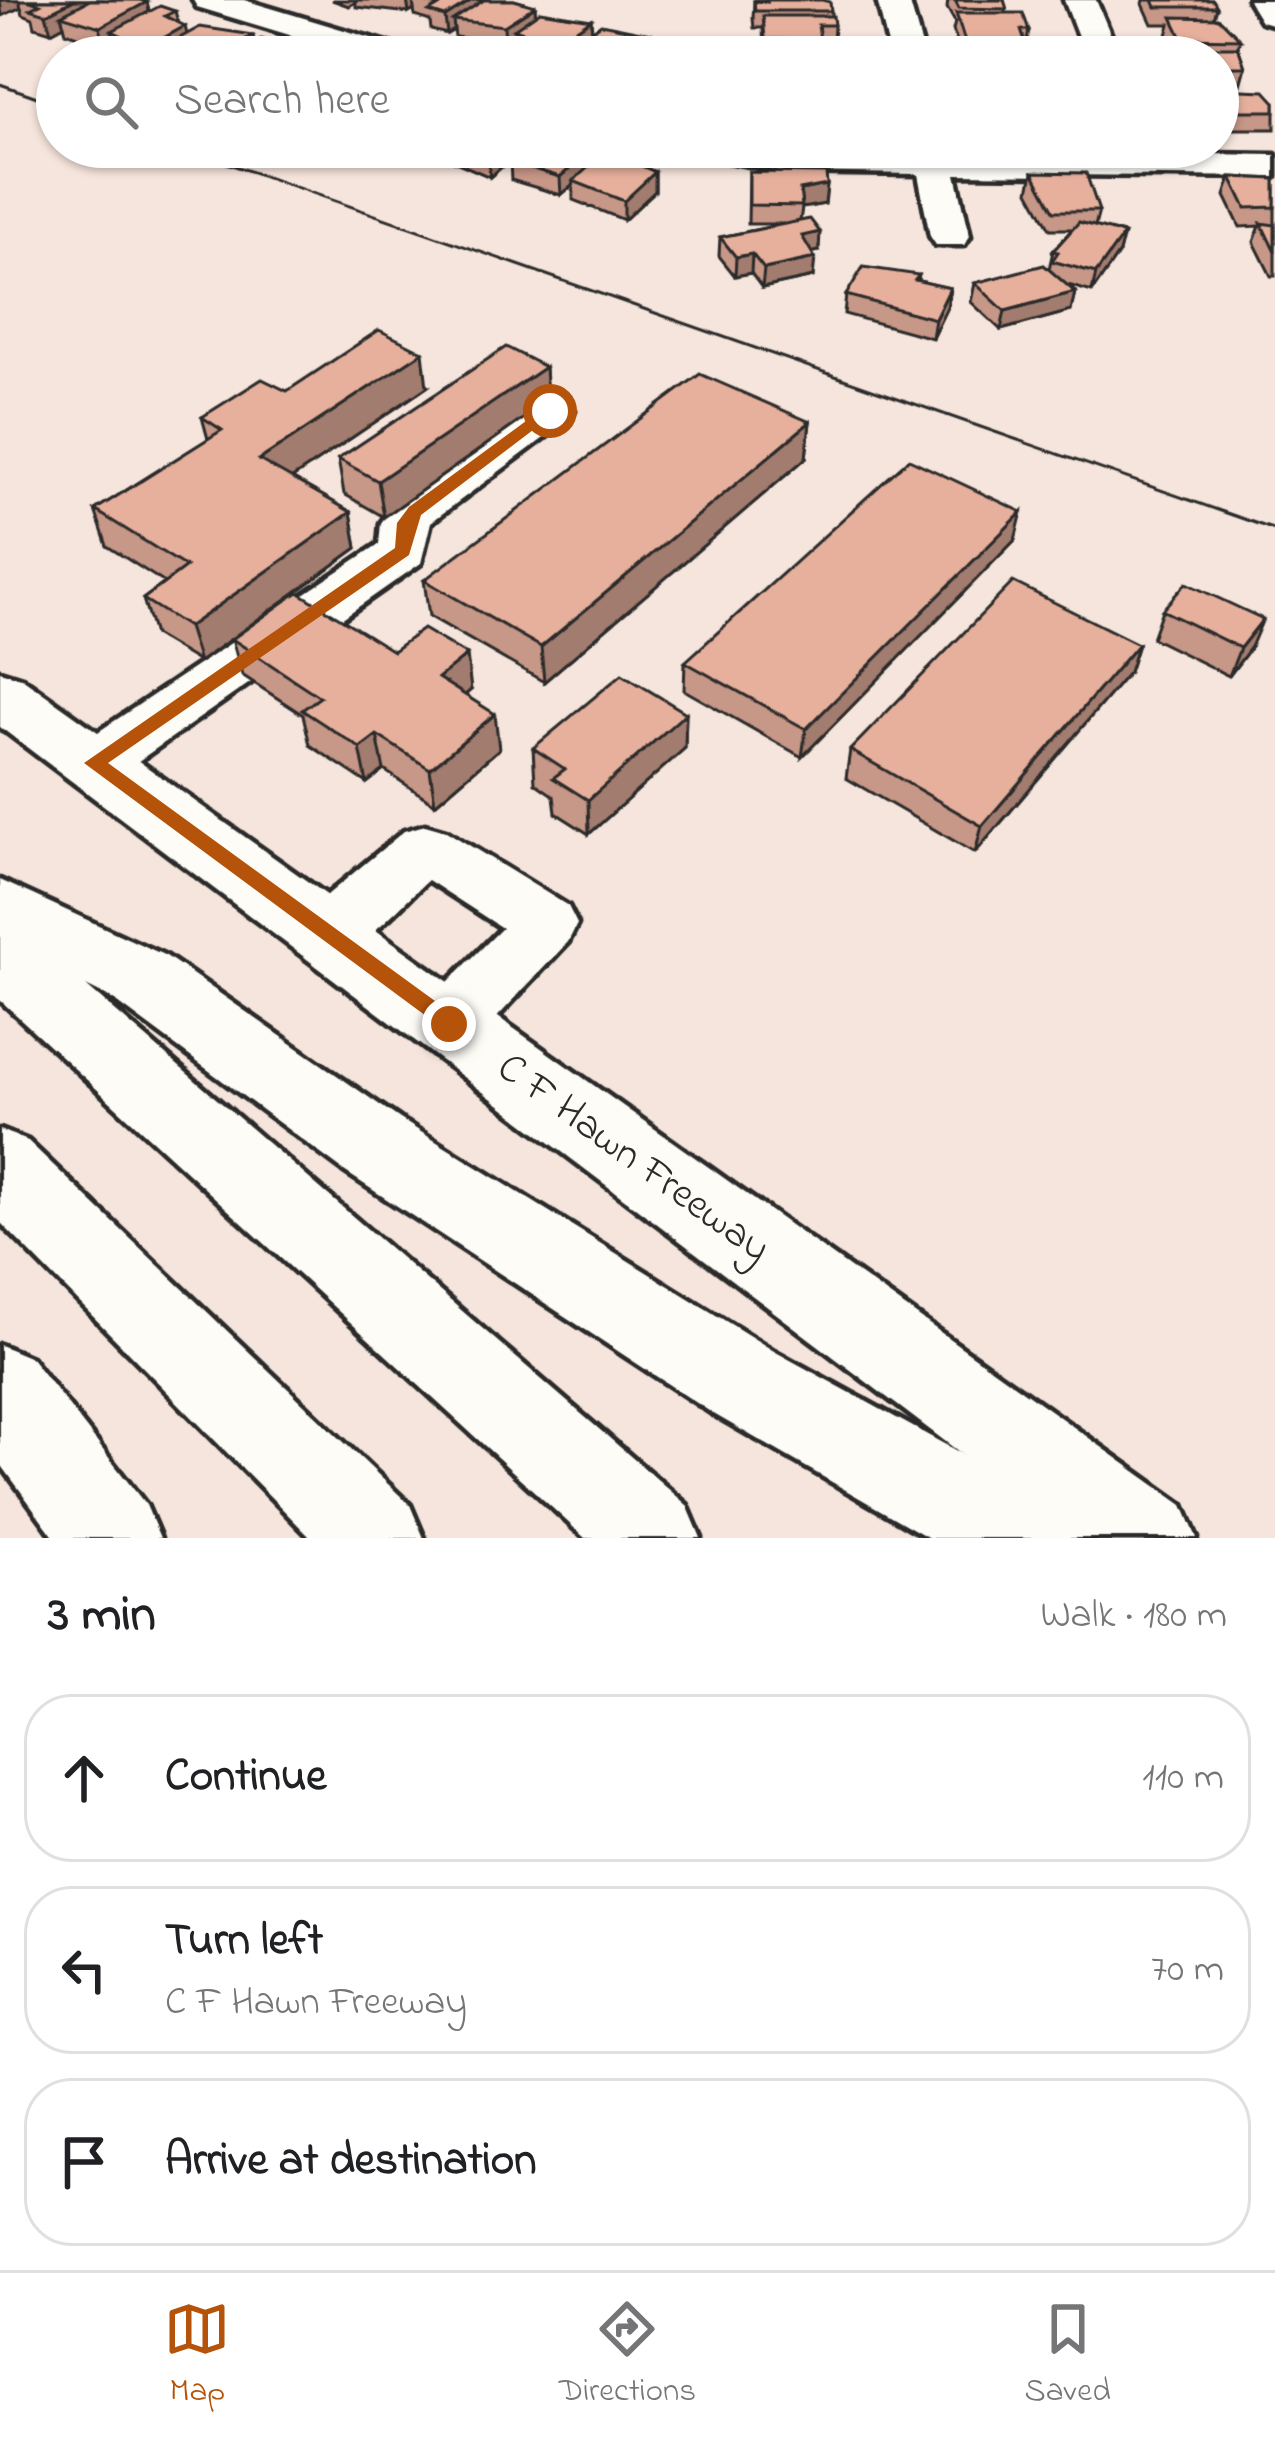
<!DOCTYPE html>
<html lang="en">
<head>
<meta charset="utf-8">
<style>
  :root { --surface:#fff; --page:#f2f2f2; --text:#202124; --muted:#757577; --line:#e0e0e0; --accent:#b45309 }
  body { margin:0; font-family:"Indie Flower",sans-serif; background:var(--page); color:var(--text) }
  .stop { position:absolute; width:36px; height:36px; margin:-27px; border:9px solid #b45309; border-radius:50%; background:#fff }
  .stop.end { background:#b45309; border-color:#fff; box-shadow:0 3px 12px #0008 }
  .list { margin:0; padding:0; list-style:none }
  h2 { display:flex; justify-content:space-between; align-items:center; height:156px; margin:0; padding:0 48px; font-size:51px }
  h2 small { font-size:39px; font-weight:400; color:var(--muted) }
  .list li { display:grid; grid-template-columns:78px 1fr auto; gap:36px; align-items:center; box-sizing:border-box; height:168px; margin:0 24px 24px; padding:0 24px; border:3px solid var(--line); border-radius:48px }
  .list b { display:block; font-size:45px; white-space:nowrap }
  .list p { margin:0; font-size:39px; white-space:nowrap; color:var(--muted) }
  .list em { font-size:39px; font-style:normal; color:var(--muted) }
  .icon { flex:none; width:66px; height:66px; fill:none; stroke:currentColor; stroke-width:2; stroke-linecap:round; stroke-linejoin:round }
  .map { position:relative; flex:none; width:1275px; height:1538px; overflow:hidden }
  .search { position:absolute; background:var(--surface); box-shadow:0 3px 9px #0004; left:36px; right:36px; top:36px; height:132px; display:flex; align-items:center; gap:30px; box-sizing:border-box; padding:0 42px; border-radius:66px; color:var(--muted); font-size:45px }
  .sheet { height:732px; background:var(--surface) }
  nav { display:flex; justify-content:space-around; align-items:center; box-sizing:border-box; height:168px; border-top:3px solid var(--line); background:var(--surface); font-size:33px; color:var(--muted) }
  nav a { display:grid; justify-items:center; gap:6px }
  nav .on { color:var(--accent) }
  .map>svg:first-child { display:block }
  .lines { fill:none; stroke-linecap:round; stroke-linejoin:round }
  .minor-casing { stroke:#2b2b2b; stroke-width:9 }
  .major-casing { stroke:#2b2b2b; stroke-width:9 }
  .highway-casing { stroke:#2b2b2b; stroke-width:9 }
  .minor { fill:#fdfcf7; fill-rule:evenodd }
  .major { fill:#fdfcf7; fill-rule:evenodd }
  .highway { fill:#fdfcf7; fill-rule:evenodd }
  .tram { stroke:#2b2b2b; stroke-width:3 }
  .wall { fill:#c79787; stroke:#2b2b2b; stroke-width:3 }
  .shaded-wall { fill:#a27b6e; stroke:#2b2b2b; stroke-width:3 }
  .building { fill:#e7b09d; stroke:#2b2b2b; stroke-width:3 }
  .route { fill:#b45309 }
  .labels { text-anchor:middle; dominant-baseline:central; stroke-width:9; stroke-linejoin:round; paint-order:stroke }
  .street-label { font-size:42px; fill:#2b2b2b; stroke:#fdfcf7 }
</style>
</head>
<body>
<div class="map">
<svg width="1275" height="1538" viewBox="0 0 1275 1538">
  <rect width="100%" height="100%" fill="#f6e5dc"/>
  <filter id="ink" filterUnits="userSpaceOnUse"><feTurbulence type="fractalNoise" baseFrequency=".00833" numOctaves="2"/><feDisplacementMap in="SourceGraphic" scale="24" xChannelSelector="R" yChannelSelector="G"/><feConvolveMatrix kernelMatrix="1 2 1 2 8 2 1 2 1" color-interpolation-filters="sRGB"/></filter>
  <g filter="url(#ink)">
    <g class="lines">
      <defs>
        <g id="minor">
          <polygon points="193,0 244,0 411,50 416,57 362,57 197,7"/>
          <polygon points="877,0 909,0 925,57 891,57"/>
          <polygon points="1064,0 1096,0 1120,57 1086,57"/>
          <polygon points="691,147 1275,155 1275,177 956,174 970,236 964,245 936,245 930,236 918,174 785,172 697,155"/>
          <polygon points="551,397 567,401 574,411 567,421 431,522 421,563 114,778 94,784 74,778 66,763 74,748 379,544 381,523 397,500 535,401"/>
          <path d="M425,825l21,6 122,75 9,18 -9,18 -96,102 -23,8 -23,-8 -9,-20 9,-20 76,-76 -74,-48c-35,31 -76,88 -125,71l-9,-18 9,-18 101,-84z"/>
        </g>
        <g id="major">
          <polygon points="1248,0 1275,0 1275,25 1261,21"/>
          <polygon points="0,671 22,678 1183,1505 1197,1538 1073,1538 0,727"/>
        </g>
        <g id="highway">
          <polygon points="0,880 166,956 400,1119 774,1351 1008,1479 1069,1505 1083,1538 929,1538 712,1413 344,1171 114,1000 86,986 687,1505 701,1538 585,1538 0,1000"/>
          <polygon points="0,1130 28,1141 410,1505 424,1538 311,1538 0,1222"/>
          <polygon points="0,1345 31,1358 146,1505 160,1538 55,1538 0,1463"/>
        </g>
      </defs>
      <!-- minor casing -->
      <use href="#minor" class="minor-casing"/>
      <!-- major casing -->
      <use href="#major" class="major-casing"/>
      <!-- highway casing -->
      <use href="#highway" class="highway-casing"/>
      <!-- minor -->
      <use href="#minor" class="minor"/>
      <!-- major -->
      <use href="#major" class="major"/>
      <!-- highway -->
      <use href="#highway" class="highway"/>
      <!-- tram -->
      <g class="tram">
        <polyline points="0,84 57,104"/>
        <polyline points="181,147 1275,530"/>
      </g>
    </g>
    <!-- wall -->
    <g class="wall">
      <polygon points="0,0 140,0 147,2 149,11 175,11 178,22 187,34 254,43 283,42 285,55 292,57 170,57 169,54 165,57 134,57 116,49 114,39 104,45 66,32 64,25 51,32 35,27 33,18 23,14 21,7 2,16 0,15"/>
      <polygon points="332,0 514,0 535,6 535,14 591,19 592,30 651,34 651,51 644,57 531,57 531,51 515,47 514,38 505,44 455,37 454,30 447,34 431,30 430,21 415,16 414,10 409,13 356,7 356,2 349,6"/>
      <polygon points="822,0 831,11 831,16 834,25 833,43 820,43 823,54 834,57 764,57 763,28 754,28 753,19 754,1 764,1 754,0"/>
      <polygon points="948,0 1004,0 1006,13 1029,30 1026,47 1068,57 962,57 953,30 955,22 947,8"/>
      <polygon points="1144,0 1213,0 1217,7 1214,18 1240,39 1238,47 1245,67 1240,85 1218,85 1218,57 1174,57 1175,52 1167,35 1170,24 1152,24 1143,4"/>
      <polygon points="1218,89 1275,102 1275,129 1224,129 1223,133 1218,133"/>
      <polygon points="409,147 442,147 428,157 410,151"/>
      <polygon points="443,147 525,147 490,177 444,157"/>
      <polygon points="528,147 600,147 600,157 632,153 632,162 655,172 655,191 624,220 573,200 573,185 561,195 511,180 510,162"/>
      <polygon points="749,172 827,185 825,204 802,208 800,221 819,251 811,252 813,277 762,288 751,273 735,276 719,256 720,237 784,224 748,224"/>
      <polygon points="1033,172 1099,211 1095,226 1119,253 1092,292 1068,285 1075,292 1071,311 1001,330 971,302 975,283 1049,269 1053,251 1072,229 1050,229 1029,191"/>
      <polygon points="1231,177 1275,179 1275,276 1271,276 1254,242 1260,226 1240,227 1225,196"/>
      <polygon points="919,275 918,281 950,288 947,307 932,338 844,314 846,295"/>
      <polygon points="545,367 547,402 384,517 344,494 338,459"/>
      <polygon points="427,387 292,478 351,512 357,548 199,662 154,635 143,599 165,583 107,546 95,510 208,439 202,417 287,391"/>
      <polygon points="810,422 806,458 544,682 429,616 424,580"/>
      <polygon points="1015,540 802,757 684,690 685,662"/>
      <polygon points="1162,610 1251,647 1229,676 1152,638"/>
      <polygon points="232,639 393,651 471,690 465,695 499,749 435,804 384,770 367,783 310,745 303,715 242,675"/>
      <polygon points="1138,644 1129,672 975,853 846,778 850,750"/>
      <polygon points="686,713 685,748 589,834 556,813 554,796 535,783 533,748"/>
    </g>
    <!-- shaded-wall -->
    <g class="shaded-wall">
      <polygon points="0,0 19,0 21,7 2,16"/>
      <polygon points="74,0 103,0 61,15 64,25 51,32 46,14"/>
      <polygon points="407,0 413,0 414,10 409,13"/>
      <polygon points="472,0 490,0 453,20 454,30 447,34 445,17"/>
      <polygon points="147,2 151,20 112,31 114,39 104,45 100,27"/>
      <polygon points="535,6 536,23 514,29 514,38 505,44 504,26"/>
      <polygon points="591,19 592,36 564,50 562,57 549,57 549,48"/>
      <polygon points="185,26 189,43 167,45 169,54 165,57 149,57 147,47"/>
      <polygon points="651,34 651,51 644,57 621,57"/>
      <polygon points="253,35 256,52 248,57 213,57"/>
      <polygon points="283,42 285,57 269,49"/>
      <polygon points="427,147 442,147 428,157"/>
      <polygon points="502,147 525,147 490,177 488,158"/>
      <polygon points="594,147 600,147 600,161 573,181 573,185 561,195 560,177"/>
      <polygon points="655,172 655,191 624,220 624,201"/>
      <polygon points="827,185 825,204 802,208 800,190"/>
      <polygon points="820,232 819,251 801,255 802,236"/>
      <polygon points="1124,234 1119,253 1092,292 1096,273"/>
      <polygon points="752,254 751,273 735,276 736,257"/>
      <polygon points="815,258 813,277 762,288 764,269"/>
      <polygon points="950,288 947,307 932,338 935,319"/>
      <polygon points="1075,292 1071,311 1001,330 1005,311"/>
      <polygon points="423,352 427,387 267,495 259,460"/>
      <polygon points="545,367 547,402 384,517 378,481"/>
      <polygon points="810,422 806,458 544,682 541,647"/>
      <polygon points="351,512 357,548 199,662 188,627"/>
      <polygon points="1022,512 1015,540 802,757 806,729"/>
      <polygon points="1263,619 1251,647 1229,676 1240,648"/>
      <polygon points="1138,644 1129,672 975,853 982,826"/>
      <polygon points="467,655 471,690 443,714 438,678"/>
      <polygon points="686,713 685,748 589,834 588,800"/>
      <polygon points="495,714 499,749 435,804 430,769"/>
      <polygon points="377,735 384,770 367,783 360,748"/>
    </g>
    <!-- building -->
    <g class="building">
      <polygon points="27,0 74,0 46,14 30,9 40,4"/>
      <polygon points="90,0 140,0 147,2 100,27 61,15"/>
      <polygon points="417,0 472,0 445,17 429,12 439,6"/>
      <polygon points="484,0 514,0 535,6 504,26 453,20"/>
      <polygon points="766,0 822,0 830,2 831,11 755,11 754,1 767,2"/>
      <polygon points="955,0 1004,0 1007,9 959,8"/>
      <polygon points="1153,0 1213,0 1217,7 1156,7"/>
      <polygon points="160,6 175,11 165,16 185,26 147,47 112,31"/>
      <polygon points="540,11 591,19 549,48 530,43 540,37 514,29"/>
      <polygon points="956,13 1023,13 1029,30 1021,30 1025,42 965,42"/>
      <polygon points="763,16 833,16 834,25 818,25 820,40 765,39"/>
      <polygon points="1172,17 1219,18 1240,39 1182,38"/>
      <polygon points="601,24 651,34 621,56 564,50"/>
      <polygon points="200,27 253,35 213,57 188,57 193,54 167,45"/>
      <polygon points="261,39 283,42 269,49 292,57 229,57"/>
      <polygon points="772,43 821,43 823,54 834,57 773,57"/>
      <polygon points="978,47 1064,47 1068,57 981,57"/>
      <polygon points="1177,47 1238,47 1245,67 1218,67 1218,57 1182,57"/>
      <polygon points="1218,89 1265,91 1275,102 1275,111 1227,111 1229,115 1218,115"/>
      <polygon points="462,147 502,147 488,158"/>
      <polygon points="528,147 594,147 560,177 510,162"/>
      <polygon points="611,147 632,153 626,159 655,172 624,201 573,181"/>
      <polygon points="749,172 826,173 827,185 800,190 802,206 749,205"/>
      <polygon points="1033,172 1086,173 1099,211 1054,211"/>
      <polygon points="1231,177 1275,179 1275,207 1246,208"/>
      <polygon points="810,219 820,232 802,236 815,258 764,269 752,254 736,257 720,237"/>
      <polygon points="1079,222 1124,234 1096,273 1052,261 1058,252 1053,251"/>
      <polygon points="1261,223 1275,225 1275,252"/>
      <polygon points="1044,265 1075,292 1005,311 975,283"/>
      <polygon points="863,267 919,275 915,280 950,288 935,319 846,295"/>
      <polygon points="379,330 423,352 259,460 351,512 188,627 143,599 186,567 95,510 222,430 202,417 262,379 287,391"/>
      <polygon points="506,347 545,367 378,481 338,459"/>
      <polygon points="700,374 810,422 541,647 424,580"/>
      <polygon points="909,459 1022,512 806,729 685,662"/>
      <polygon points="1013,582 1138,644 982,826 850,750"/>
      <polygon points="1186,583 1263,619 1240,648 1162,610"/>
      <polygon points="298,592 393,651 423,629 467,655 438,678 495,714 430,769 377,735 360,748 302,710 320,697 232,639"/>
      <polygon points="622,674 686,713 588,800 553,778 565,769 533,748"/>
    </g>
  </g>
  <!-- route -->
  <polygon class="route" points="545,407 558,411 421,515 409,555 108,763 457,1017 457,1031 449,1033 84,763 395,548 397,523 409,507"/>
  <g class="labels">
    <!-- street labels -->
    <g class="street-label">
      <text transform="translate(633 1159) rotate(36)">C F Hawn Freeway</text>
    </g>
  </g>
</svg>
<div class="stop" style="left:550px;top:411px"></div>
<div class="stop end" style="left:449px;top:1024px"></div>
<div class="search"><svg class="icon" aria-label="search" viewBox="0 0 24 24"><circle cx="10" cy="10" r="6"/><path d="M15 15l6 6"/></svg>Search here</div>
</div>
<section class="sheet">
<h2>3 min<small>Walk · 180 m</small></h2>
<ul class="list">
<li><svg class="icon" aria-label="ahead" viewBox="0 0 24 24"><path d="M12 20V5M6 11l6-6 6 6"/></svg><div><b>Continue</b></div><em>110 m</em></li>
<li><svg class="icon" aria-label="left" viewBox="0 0 24 24"><path d="M17 20v-9H6M10 6l-5 5 5 5"/></svg><div><b>Turn left</b><p>C F Hawn Freeway</p></div><em>70 m</em></li>
<li><svg class="icon" aria-label="arrive" viewBox="0 0 24 24"><path d="M6 21V4h12l-3 4 3 4H6"/></svg><div><b>Arrive at destination</b></div></li>
</ul>
</section>
<nav>
<a class="on"><svg class="icon" aria-label="map" viewBox="0 0 24 24"><path d="M3 6l6-2 6 2 6-2v14l-6 2-6-2-6 2zM9 4v14M15 6v14"/></svg>Map</a>
<a><svg class="icon" aria-label="directions" viewBox="0 0 24 24"><path d="M12 3l9 9-9 9-9-9zM9 14v-3h6M13 9l2 2-2 2"/></svg>Directions</a>
<a><svg class="icon" aria-label="saved" viewBox="0 0 24 24"><path d="M7 4h10v16l-5-4-5 4z"/></svg>Saved</a>
</nav>
</body>
</html>
